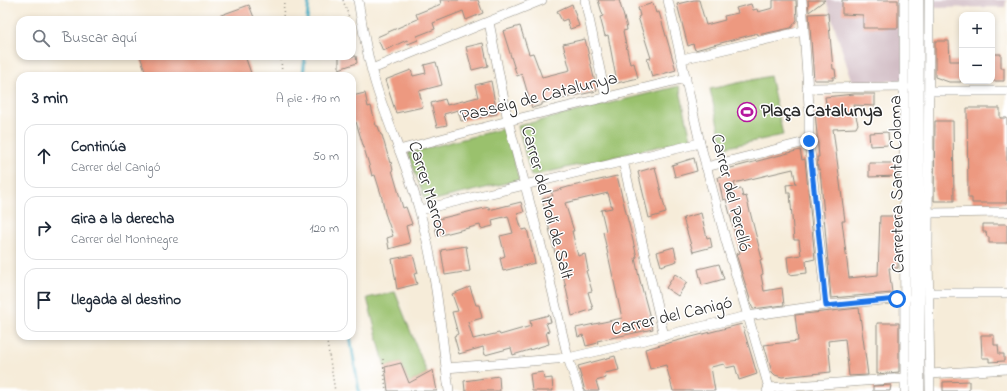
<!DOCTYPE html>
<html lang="es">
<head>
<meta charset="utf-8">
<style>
  :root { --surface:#fff; --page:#f6f6f7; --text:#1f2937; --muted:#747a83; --line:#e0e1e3 }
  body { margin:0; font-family:"Indie Flower",sans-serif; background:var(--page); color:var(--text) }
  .controls { position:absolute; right:12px; top:12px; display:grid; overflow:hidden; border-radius:8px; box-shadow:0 2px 6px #0003 }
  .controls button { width:36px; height:36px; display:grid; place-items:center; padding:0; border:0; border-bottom:1px solid var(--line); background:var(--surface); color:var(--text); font:20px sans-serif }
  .stop { position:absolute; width:12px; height:12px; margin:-9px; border:3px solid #1a73e8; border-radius:50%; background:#fff }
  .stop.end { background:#1a73e8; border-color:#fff; box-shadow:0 1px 4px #0008 }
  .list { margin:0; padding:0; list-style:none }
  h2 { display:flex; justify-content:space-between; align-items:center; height:52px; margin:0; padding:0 16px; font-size:17px }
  h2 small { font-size:13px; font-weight:400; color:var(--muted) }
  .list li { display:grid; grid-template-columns:26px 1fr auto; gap:12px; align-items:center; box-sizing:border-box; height:64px; margin:0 8px 8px; padding:0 8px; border:1px solid var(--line); border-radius:12px }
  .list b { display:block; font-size:15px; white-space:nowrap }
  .list p { margin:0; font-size:13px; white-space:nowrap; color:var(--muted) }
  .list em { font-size:13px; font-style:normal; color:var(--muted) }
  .icon { flex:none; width:22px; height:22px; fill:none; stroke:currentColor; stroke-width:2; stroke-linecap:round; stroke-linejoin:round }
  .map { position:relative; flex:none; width:1007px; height:391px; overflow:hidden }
  .search { position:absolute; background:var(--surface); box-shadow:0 2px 6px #0003; left:16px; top:16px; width:340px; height:44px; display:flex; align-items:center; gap:10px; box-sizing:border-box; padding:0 14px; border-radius:12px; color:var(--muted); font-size:15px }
  .panel { position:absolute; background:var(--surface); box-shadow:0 2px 6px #0003; left:16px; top:72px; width:340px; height:268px; border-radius:12px }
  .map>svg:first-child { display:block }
  .industrial { fill:#d2bdc5 }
  .green { fill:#9ac16d; stroke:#62764c }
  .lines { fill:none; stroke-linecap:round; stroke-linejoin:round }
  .stream { stroke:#44adc3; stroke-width:3 }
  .building { fill:#ed9980 }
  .minor-casing { stroke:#908c82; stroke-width:10 }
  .primary-casing { stroke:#908c82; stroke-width:16 }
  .path { stroke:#908c82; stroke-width:1.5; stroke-dasharray:1 3; stroke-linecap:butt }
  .minor { stroke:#fff; stroke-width:9 }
  .primary { stroke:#fff; stroke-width:15 }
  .route { stroke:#1a73e8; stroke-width:5 }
  .labels { text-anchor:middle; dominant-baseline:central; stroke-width:3; stroke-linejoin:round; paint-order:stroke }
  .street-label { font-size:18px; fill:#2b2b2b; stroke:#fff }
  .poi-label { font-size:18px; font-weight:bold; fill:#2b2b2b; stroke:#fff; text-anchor:start }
</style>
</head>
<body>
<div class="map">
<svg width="1007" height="391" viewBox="0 0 1007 391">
  <rect width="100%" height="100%" fill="#fff"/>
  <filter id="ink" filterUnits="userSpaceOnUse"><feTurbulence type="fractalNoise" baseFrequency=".025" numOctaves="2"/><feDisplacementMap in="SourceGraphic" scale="8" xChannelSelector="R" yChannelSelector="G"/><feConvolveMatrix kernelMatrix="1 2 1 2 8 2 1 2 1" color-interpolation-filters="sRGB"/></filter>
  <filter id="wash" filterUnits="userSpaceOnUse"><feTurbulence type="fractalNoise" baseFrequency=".012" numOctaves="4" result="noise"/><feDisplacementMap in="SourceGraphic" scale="16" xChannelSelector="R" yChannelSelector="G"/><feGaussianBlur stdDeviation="0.9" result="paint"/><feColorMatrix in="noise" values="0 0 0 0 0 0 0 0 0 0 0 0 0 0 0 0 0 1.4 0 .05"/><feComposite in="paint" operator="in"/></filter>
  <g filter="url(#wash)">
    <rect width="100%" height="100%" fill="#f6ecd9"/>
    <!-- industrial -->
    <polygon class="industrial" points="826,0 1006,0 1005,7 916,8 916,81 852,81"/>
    <!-- green -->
    <g class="green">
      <polygon points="770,76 783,135 723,148 710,89"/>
      <polygon points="679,86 691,139 531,176 518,126"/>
      <polygon points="506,128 519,180 426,202 408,153"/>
      <polygon points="395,292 427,373 409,383 401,363 385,367 367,298"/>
    </g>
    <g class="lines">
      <!-- stream -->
      <g class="stream">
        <polyline points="307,20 309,0"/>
        <polyline points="303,76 305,56"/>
        <polyline points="350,336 359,391"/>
      </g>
    </g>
    <g id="blocks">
      <!-- building -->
      <g class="building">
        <polygon points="440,0 478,0 483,13 466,20 463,11 433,23 435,29 417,36 418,40 408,44 407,40 383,51 377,37 418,19 416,14 441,4"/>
        <polygon points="598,0 619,0 626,24 627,30 623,31 630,64 634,63 638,78 617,83 608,35 605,36 600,17 603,16"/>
        <polygon points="694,0 699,0 706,25 725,20 724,16 738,13 736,8 751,4 753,10 757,9 758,12 773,8 773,0 796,0 797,20 791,28 758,35 757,33 754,34 695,50 693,44 688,46 677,4"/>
        <polygon points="808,0 825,0 809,12"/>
        <polygon points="842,0 898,0 898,28 863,28 863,15 842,14"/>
        <polygon points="653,3 656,13 659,12 676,70 652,77 647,59 651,58 638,17 640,16 638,8"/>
        <polygon points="572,4 579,26 570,29 567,19 562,21 557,11"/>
        <polygon points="249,5 255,20 210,20 210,19"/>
        <polygon points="828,13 833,69 835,69 836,77 833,77 833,80 814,80 809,14"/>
        <polygon points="520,26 529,54 533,53 542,77 570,70 563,44 585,39 597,91 542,103 542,105 532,108 522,74 517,76 503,31"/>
        <polygon points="935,41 949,41 950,61 961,61 961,82 949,82 935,77"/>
        <polygon points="483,43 488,66 472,70 466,47"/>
        <polygon points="992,54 1001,54 1001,68 1004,68 1004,81 992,81"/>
        <polygon points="140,56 245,56 252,76 147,76"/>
        <polygon points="339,56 356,56 357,63 339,69"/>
        <polygon points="436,62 442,85 419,91 423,107 396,113 385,80 411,70 413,76 426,73 424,65"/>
        <polygon points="491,81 497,114 461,121 458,110 444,114 447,125 437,127 431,103 445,99 447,105 478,97 475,85"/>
        <polygon points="365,93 368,107 371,106 376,126 378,126 381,135 382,135 390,163 391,162 393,170 392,170 403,208 406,207 412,224 406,226 410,243 389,249 387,238 393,236 385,213 381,194 375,175 372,176 370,168 356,122 352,123 352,96"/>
        <polygon points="854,94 875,94 875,106 853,105 858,124 856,128 833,129 845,221 842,221 849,278 878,275 880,216 899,216 898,268 889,268 892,293 831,298 820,169 818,170 817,157 819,157 815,112 827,111 825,97"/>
        <polygon points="967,108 1000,108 1000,118 1007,118 1007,203 972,203 972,198 968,198"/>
        <polygon points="935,121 953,121 954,201 934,201"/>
        <polygon points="888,132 889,145 870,146 869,133"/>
        <polygon points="800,150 802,160 805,159 815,259 806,261 807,273 789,275 787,257 801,255 799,240 794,240 790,193 787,193 786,185 796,184 793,169 734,183 736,190 741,189 743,197 746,196 762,259 760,260 763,274 761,275 764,291 782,288 784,305 753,309 736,254 740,253 726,199 723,200 718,177 728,175 727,169"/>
        <polygon points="694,158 697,171 675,177 672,165"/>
        <polygon points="869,163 898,163 898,176 869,177"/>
        <polygon points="655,167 666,213 649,218 638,172"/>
        <polygon points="617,176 637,257 635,258 639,277 653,329 597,341 598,343 586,346 583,335 578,337 576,328 622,318 603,232 606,231 601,210 612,208 608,193 565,203 574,231 572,231 578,256 585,254 588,270 586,271 592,291 588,292 593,309 572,316 559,256 556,257 542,199 553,196 551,192 568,187"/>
        <polygon points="521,202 524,212 517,214 522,230 527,229 535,263 503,271 500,258 505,256 500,236 513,233 508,216 492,220 493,226 481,229 480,225 437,236 434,220 489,207 489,210"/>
        <polygon points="701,213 707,238 710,237 712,247 693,252 683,218"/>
        <polygon points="983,224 1007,224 1007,243 989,243 989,237 987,237 986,232 983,232"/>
        <polygon points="466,246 470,271 445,275 441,250"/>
        <polygon points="674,247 677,261 661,266 657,252"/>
        <polygon points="413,255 418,273 414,274 417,284 397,289 392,259"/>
        <polygon points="719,264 724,279 702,285 698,269"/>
        <polygon points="675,274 687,282 678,296 666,288"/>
        <polygon points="470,287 476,305 479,305 482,318 468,322 473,339 499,333 500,335 531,326 530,320 549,315 551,322 546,323 549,331 546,332 549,344 513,355 511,348 485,355 483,347 459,354 454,336 458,334 452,312 458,311 452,294"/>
        <polygon points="859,308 868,375 849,376 845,339 828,341 831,372 782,377 775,375 772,372 764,345 798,341 795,315"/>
        <polygon points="877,323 899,323 899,372 877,374"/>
        <polygon points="742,324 757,374 739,380 735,366 726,368 724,364 711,367 715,391 673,391 666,365 650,369 645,349"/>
        <polygon points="981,335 994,335 994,345 998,345 999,354 1004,354 1004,361 989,362 989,358 982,358"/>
        <polygon points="615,356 619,370 605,373 606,378 596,381 599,391 585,391 578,366"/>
        <polygon points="401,363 409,383 433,370 437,391 388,391 385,367"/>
        <polygon points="543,372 544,379 552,378 553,391 532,391 530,374"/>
        <polygon points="499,376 500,391 465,391 464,381"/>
        <polygon points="969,381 969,391 943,391 943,382"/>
        <polygon points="891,385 890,391 873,391 873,386"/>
      </g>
    </g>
  </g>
  <g filter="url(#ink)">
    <use href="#blocks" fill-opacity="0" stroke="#908c82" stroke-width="1"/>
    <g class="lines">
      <defs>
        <g id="minor">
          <path d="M358,0c5,31 10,62 20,92 13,39 30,77 41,117 17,59 22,121 30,182"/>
          <polyline points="585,0 606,98"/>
          <polyline points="668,0 700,143 726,241 770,391"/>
          <polyline points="802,0 809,106 809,141 826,305"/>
          <polyline points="904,0 905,391"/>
          <polyline points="929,0 928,250 930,391"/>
          <polyline points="489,22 508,121 546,264 568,358 579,391"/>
          <polyline points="682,59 803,31"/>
          <polyline points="372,69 542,0"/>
          <polyline points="807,88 905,87"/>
          <polyline points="929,91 1007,91"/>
          <polyline points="399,150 508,121 686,78"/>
          <polyline points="623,161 664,336"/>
          <polyline points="706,167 809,141"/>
          <polyline points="420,210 700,143"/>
          <polyline points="929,213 1007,212"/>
          <polyline points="929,293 1007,293"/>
          <polyline points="446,368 568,358 747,316 826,305 906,298"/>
          <polyline points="930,374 1007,369"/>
          <polyline points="767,391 769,388 905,378"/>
        </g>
        <polyline id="primary" points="916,0 917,391"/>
      </defs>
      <!-- minor casing -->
      <use href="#minor" class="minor-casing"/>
      <!-- primary casing -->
      <use href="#primary" class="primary-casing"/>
      <!-- path -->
      <g class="path">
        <polyline points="343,0 350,20"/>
        <polyline points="283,20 284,0"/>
        <polyline points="281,56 282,76"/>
        <polyline points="326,336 335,391"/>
        <polyline points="383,359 386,391"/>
      </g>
      <!-- minor -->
      <use href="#minor" class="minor"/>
      <!-- primary -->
      <use href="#primary" class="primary"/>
    </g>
  </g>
  <g class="lines" filter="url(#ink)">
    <!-- route -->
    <polyline class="route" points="809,141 826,306 897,299"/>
  </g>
  <!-- icons -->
  <defs>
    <symbol id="stadium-ring" viewBox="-11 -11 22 22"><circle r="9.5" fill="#fff" stroke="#b5179e" stroke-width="1.5"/><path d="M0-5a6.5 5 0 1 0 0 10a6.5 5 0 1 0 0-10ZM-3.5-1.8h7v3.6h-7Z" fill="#b5179e"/></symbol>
  </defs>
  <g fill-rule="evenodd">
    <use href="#stadium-ring" x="736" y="101" width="22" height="22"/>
  </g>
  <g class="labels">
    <!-- street labels -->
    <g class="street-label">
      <text transform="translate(539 98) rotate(-14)">Passeig de Catalunya</text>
      <text transform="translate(898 184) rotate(-91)">Carretera Santa Coloma</text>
      <text transform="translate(427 189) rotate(73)">Carrer Marroc</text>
      <text transform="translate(730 193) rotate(76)">Carrer del Perelló</text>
      <text transform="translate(546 203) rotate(75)">Carrer del Molí de Salt</text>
      <text transform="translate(672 317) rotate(-13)">Carrer del Canigó</text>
    </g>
    <!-- poi labels -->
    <g class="poi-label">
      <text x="761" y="112">Plaça Catalunya</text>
    </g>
  </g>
</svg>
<div class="controls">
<button>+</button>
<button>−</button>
</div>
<div class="stop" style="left:897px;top:299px"></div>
<div class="stop end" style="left:809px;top:141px"></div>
<div class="search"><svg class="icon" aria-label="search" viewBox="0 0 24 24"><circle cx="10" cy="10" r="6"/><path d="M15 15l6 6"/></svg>Buscar aquí</div>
<section class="panel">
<h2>3 min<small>A pie · 170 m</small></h2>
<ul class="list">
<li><svg class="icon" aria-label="ahead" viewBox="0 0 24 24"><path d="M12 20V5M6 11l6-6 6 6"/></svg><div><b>Continúa</b><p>Carrer del Canigó</p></div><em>50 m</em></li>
<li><svg class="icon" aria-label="right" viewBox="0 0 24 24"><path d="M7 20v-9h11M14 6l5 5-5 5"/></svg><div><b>Gira a la derecha</b><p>Carrer del Montnegre</p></div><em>120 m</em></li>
<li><svg class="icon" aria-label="arrive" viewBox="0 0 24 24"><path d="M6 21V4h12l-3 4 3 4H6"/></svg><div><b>Llegada al destino</b></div></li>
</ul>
</section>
</div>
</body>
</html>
